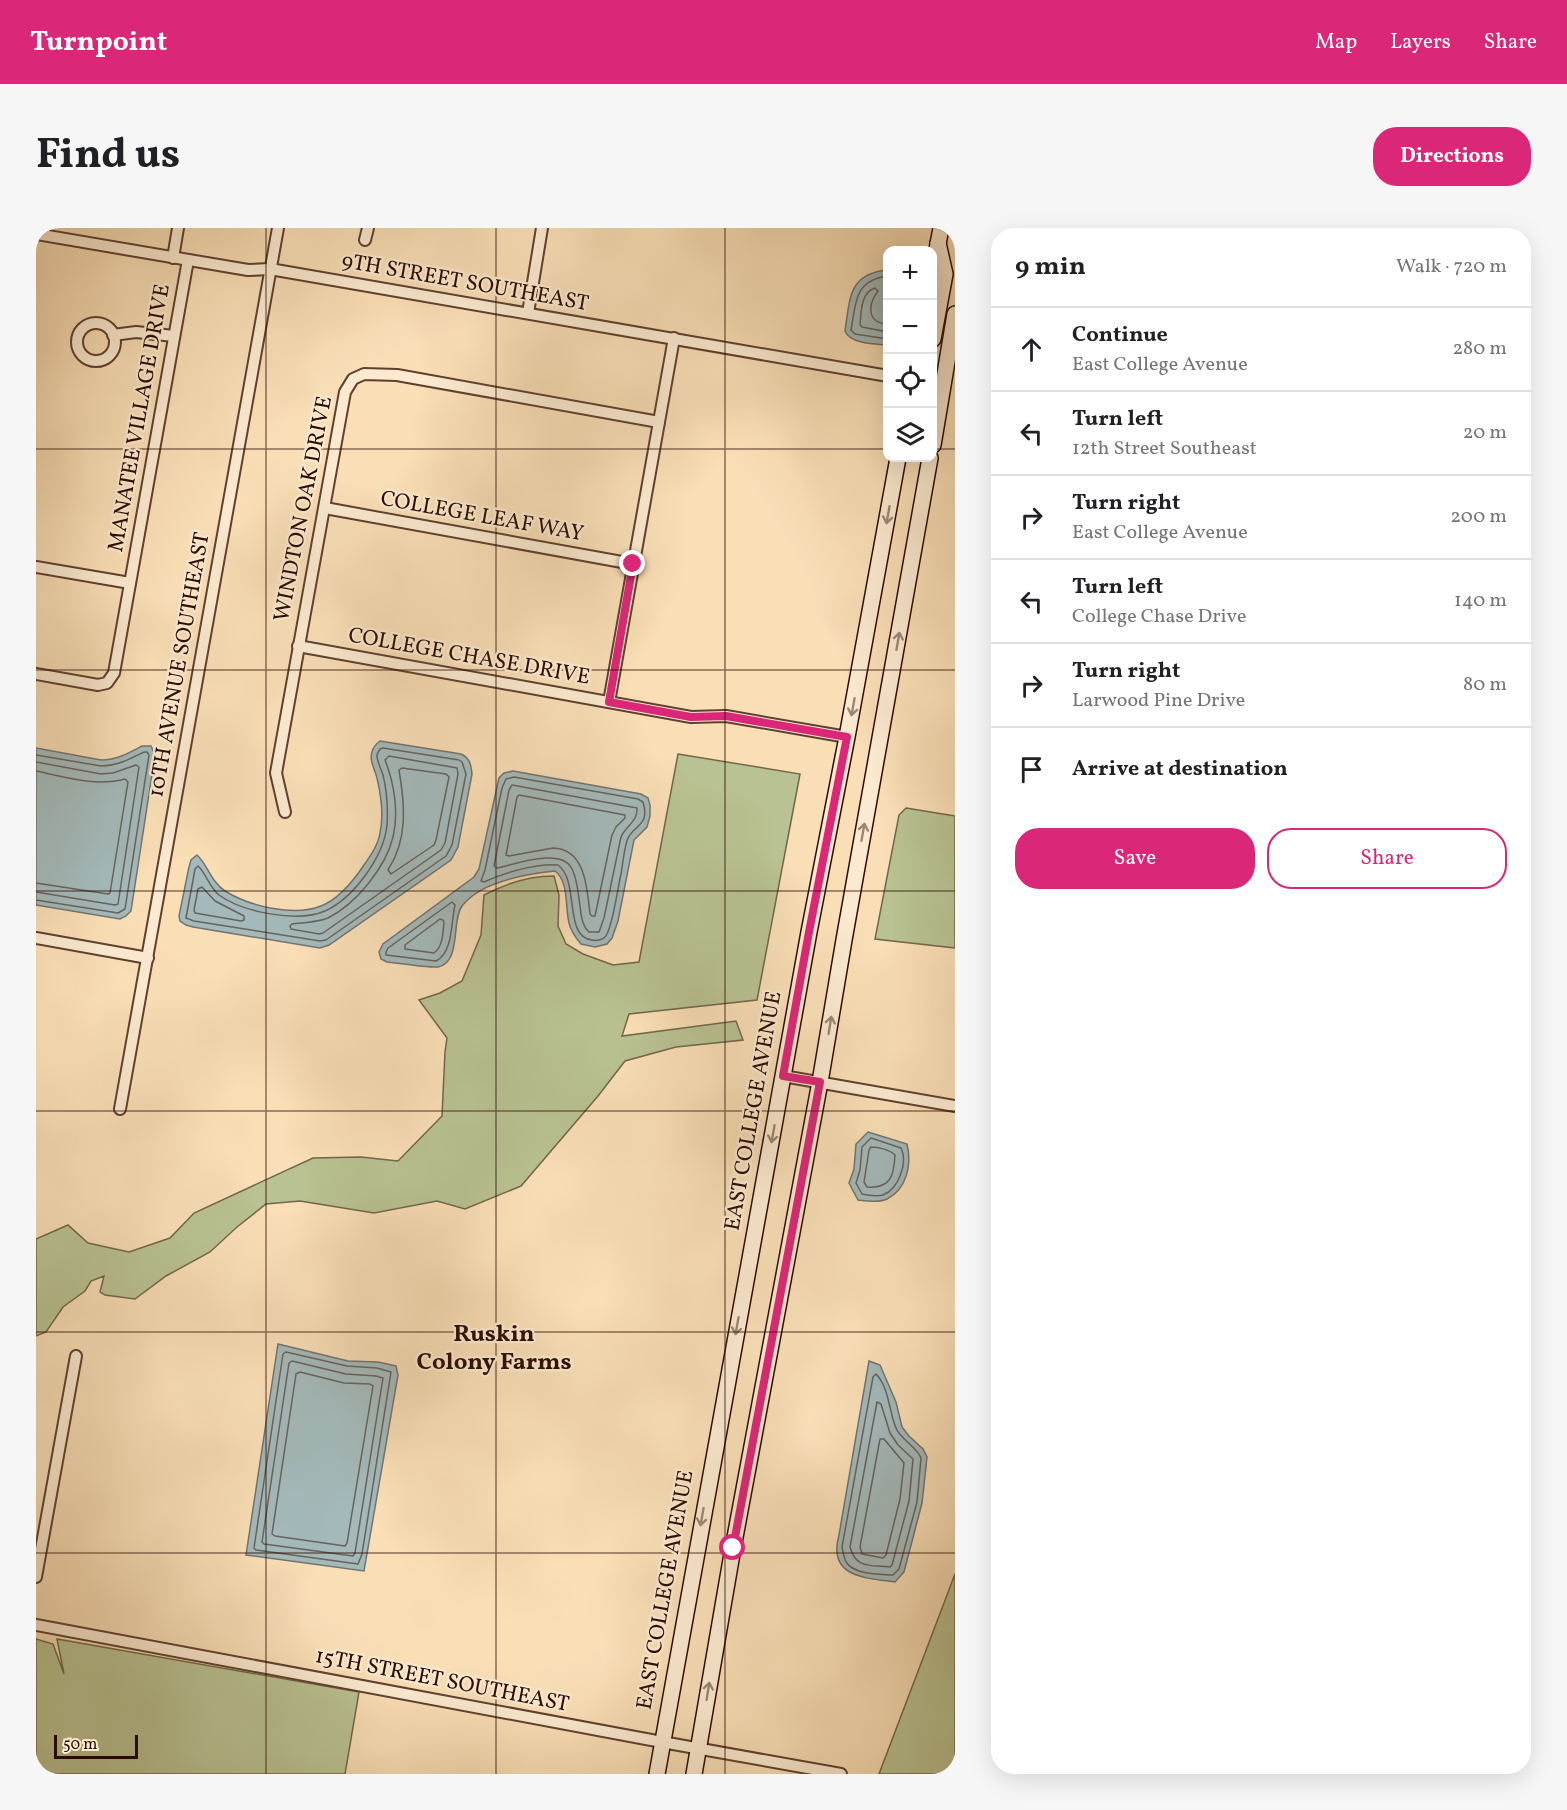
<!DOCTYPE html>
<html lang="en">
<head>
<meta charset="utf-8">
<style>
  :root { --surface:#fff; --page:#f6f6f6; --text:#202124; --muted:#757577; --line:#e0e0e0; --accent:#db2777 }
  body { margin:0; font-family:Vollkorn,serif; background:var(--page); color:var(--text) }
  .controls { position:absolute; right:18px; top:18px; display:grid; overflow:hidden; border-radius:12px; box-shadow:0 6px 24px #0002 }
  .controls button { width:54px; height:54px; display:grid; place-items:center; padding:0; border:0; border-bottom:2px solid var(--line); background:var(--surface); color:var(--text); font:30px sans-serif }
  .scale { position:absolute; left:18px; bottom:15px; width:84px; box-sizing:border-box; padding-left:6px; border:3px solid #2c0b02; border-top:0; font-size:16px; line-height:21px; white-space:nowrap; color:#2c0b02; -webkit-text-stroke:4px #fbead0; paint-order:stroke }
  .stop { position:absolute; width:18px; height:18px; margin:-14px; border:4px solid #db2777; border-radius:50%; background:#fff }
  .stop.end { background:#db2777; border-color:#fff; box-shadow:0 2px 6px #0008 }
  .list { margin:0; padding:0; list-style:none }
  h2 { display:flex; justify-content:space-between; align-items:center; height:78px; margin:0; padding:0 24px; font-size:26px }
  h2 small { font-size:20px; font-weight:400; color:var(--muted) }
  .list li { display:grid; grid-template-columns:39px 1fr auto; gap:18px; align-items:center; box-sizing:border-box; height:84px; padding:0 24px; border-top:2px solid var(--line) }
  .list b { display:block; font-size:22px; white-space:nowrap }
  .list p { margin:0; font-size:20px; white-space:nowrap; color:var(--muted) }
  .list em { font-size:20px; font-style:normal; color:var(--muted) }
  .actions { display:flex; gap:12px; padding:18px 24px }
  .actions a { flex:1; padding:14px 0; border:2px solid var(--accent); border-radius:24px; text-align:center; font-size:21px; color:var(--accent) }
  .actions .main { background:var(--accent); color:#fff }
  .icon { flex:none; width:33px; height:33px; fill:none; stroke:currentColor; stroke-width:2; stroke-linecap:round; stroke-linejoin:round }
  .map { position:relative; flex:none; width:919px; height:1546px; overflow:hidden; border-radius:24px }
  header { display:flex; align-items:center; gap:36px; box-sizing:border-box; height:84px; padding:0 30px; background:var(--accent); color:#fff }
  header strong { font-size:28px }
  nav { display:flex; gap:33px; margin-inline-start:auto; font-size:21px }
  .intro { display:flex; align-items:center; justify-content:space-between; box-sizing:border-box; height:144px; padding:0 36px }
  h1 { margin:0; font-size:42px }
  .button { padding:15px 27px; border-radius:24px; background:var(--accent); color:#fff; font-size:21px; font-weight:700 }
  main { display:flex; gap:36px; padding:0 36px }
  aside { flex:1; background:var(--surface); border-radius:24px; box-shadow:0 6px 24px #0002 }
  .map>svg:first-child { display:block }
  .green { fill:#b9c292; stroke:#72664a; stroke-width:1.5 }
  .water { fill:#a3b9ba; stroke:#737370; stroke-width:1.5 }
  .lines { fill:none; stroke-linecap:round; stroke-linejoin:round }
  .shore { stroke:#68625e; stroke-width:1.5 }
  .minor-casing { stroke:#5f402f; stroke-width:14 }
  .secondary-casing { stroke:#2c0b02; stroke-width:18 }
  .minor { stroke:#fbead0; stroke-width:10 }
  .secondary { stroke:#fbead0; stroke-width:15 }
  .oneway { stroke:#9e8673 }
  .route { stroke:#db2777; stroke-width:8 }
  .grid { fill:none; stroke:#2c0b02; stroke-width:1.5; stroke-opacity:0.55 }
  .labels { text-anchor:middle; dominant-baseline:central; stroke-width:4.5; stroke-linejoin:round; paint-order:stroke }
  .street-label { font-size:22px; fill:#2c0b02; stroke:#fbead0 }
  .neighbourhood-label { font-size:24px; font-weight:bold; fill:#2c0b02; stroke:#fbead0 }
</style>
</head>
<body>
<header>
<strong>Turnpoint</strong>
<nav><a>Map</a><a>Layers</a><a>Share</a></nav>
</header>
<div class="intro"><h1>Find us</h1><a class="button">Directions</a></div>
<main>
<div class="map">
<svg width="919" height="1546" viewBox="0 0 919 1546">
  <rect width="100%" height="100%" fill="#f9deb6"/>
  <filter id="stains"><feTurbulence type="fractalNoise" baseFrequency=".00333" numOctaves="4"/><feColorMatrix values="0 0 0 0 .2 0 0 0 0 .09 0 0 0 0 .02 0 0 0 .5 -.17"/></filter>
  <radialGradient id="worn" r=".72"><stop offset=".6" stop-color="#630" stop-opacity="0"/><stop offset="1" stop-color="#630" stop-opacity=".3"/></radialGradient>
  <!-- green -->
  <g class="green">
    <path d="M642,526l122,20 -43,226 -128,14 -7,22 114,-15 7,19 -67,7 -51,14 -27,35 -77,90 -56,23 -28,-8 -63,12 -74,-12 -34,3 -29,23 -27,25 -44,24 -31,23 -30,-4 -5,-3 4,-16 -13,5 -6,10 -22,16 -17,25 -10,4v-97l32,-14 20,18 41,9 41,-14 24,-25 119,-55 48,-1 37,4 44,-45 3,-64 2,-14 -28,-38 21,-7 22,-12 19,-46 3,-40c21,-11 47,-19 70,-19l5,19 -1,31 8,18 17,10 30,11 26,-3z"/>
    <polygon points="870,580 919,588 919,720 839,711 863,587"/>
    <polygon points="919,1346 919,1546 843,1546"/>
    <polygon points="0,1411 17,1416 28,1446 21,1411 323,1464 309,1546 0,1546"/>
  </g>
  <!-- water -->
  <g class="water">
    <path d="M851,42v30l-3,5 1,6 2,2v32c-12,-1 -37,-1 -42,-14 5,-32 3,-57 42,-61z"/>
    <path d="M344,513l81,13c9,4 10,11 11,20l-14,73 -7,13 -122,85 -9,3 -127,-21 -7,-2 -6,-4 -1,-5 10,-49 2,-7 6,-5c11,10 14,27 28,36 24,15 69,26 96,15 18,-7 33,-26 43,-41 7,-10 14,-20 16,-32 4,-18 1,-38 -3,-55 -2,-9 -8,-17 -5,-26 1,-5 4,-8 8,-11z"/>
    <path d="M106,518h9l4,9 -24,156 -5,5 -6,3 -84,-14v-157l65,12c16,0 28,-7 41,-14z"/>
    <path d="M477,543l128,23 7,4 2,7v11l-3,11 -13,13 -16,81 -6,17 -5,6 -12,3 -14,-3c-6,-7 -10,-13 -12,-21 -4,-16 0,-42 -14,-52 -29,3 -74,10 -93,35 -11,14 0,56 -24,61 -8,1 -41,-4 -51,-5l-6,-3 -2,-7 4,-8 91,-67 5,-8 20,-91 5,-5z"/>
    <path d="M832,904l39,12c5,20 0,45 -20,55 -8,4 -21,2 -29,1l-9,-17 5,-14 2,-25z"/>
    <polygon points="242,1116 312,1133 342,1134 360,1138 362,1147 328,1343 210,1327"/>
    <path d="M833,1133l11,4 16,37 6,25 7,9 14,13 4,8 -5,46 -18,69 -9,10c-30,-4 -68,-5 -56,-47z"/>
  </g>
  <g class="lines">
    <!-- shore -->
    <g class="shore">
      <path d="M852,48c-34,4 -32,27 -37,54l4,4 33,5"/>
      <path d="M852,96c-22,-1 -20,-20 -10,-33l-3,-3c-14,4 -14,24 -15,37l2,2 26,5"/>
      <path d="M347,520l76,12 3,2 4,12 -14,71 -6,11 -120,84 -6,1 -126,-20 -8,-3 9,-49 3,-3c8,7 11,21 21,29 23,17 79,28 106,16 29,-13 59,-55 62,-86 1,-17 0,-34 -4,-50 -2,-6 -5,-12 -6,-18 0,-5 1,-4 3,-8z"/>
      <path d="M0,527l65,11c16,0 29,-7 43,-14h3l2,3 -24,154 -7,4 -82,-13"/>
      <path d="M353,528l68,12 1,6 -13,69 -4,7 -118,83 -4,1 -28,-5 -1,-3 2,-2c10,-1 26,-2 36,-6 28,-14 58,-51 65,-81 6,-25 1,-54 -8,-77z"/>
      <polyline points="0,534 65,546 77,545 100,537 103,539 82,676 79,677 0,664"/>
      <path d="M366,540l44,6 3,3 -13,63 -2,5 -43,29 -3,-4c20,-31 17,-65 11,-100z"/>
      <path d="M0,543c29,6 60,16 89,8l3,3 -18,111 -2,1 -72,-11"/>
      <path d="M478,549l124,22 5,3c7,24 -8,22 -15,36 -4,10 -5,25 -7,36 -3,12 -9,57 -16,63 -3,3 -9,4 -13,3 -29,-3 -12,-59 -34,-75 -21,-2 -55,8 -74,17l-3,-1 4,-11 17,-82 4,-9z"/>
      <path d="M476,557l125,23c1,14 -11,17 -16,29l-17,81 -5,14h-10c-7,-6 -8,-17 -9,-26 -2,-12 -2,-25 -8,-37 -10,-22 -56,-5 -75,-1l-3,-2 15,-76z"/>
      <path d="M483,567l106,20v3l-9,9 -4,8 -17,81h-3l-2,-2c-3,-25 -4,-65 -37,-66l-44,8 -3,-1 11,-58z"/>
      <polygon points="166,659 179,673 208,688 208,692 205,693 159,685 158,682 162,661"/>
      <path d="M416,674l3,3c-4,17 -2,48 -19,56l-50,-6v-3l2,-4z"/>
      <path d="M404,691l3,1 1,2c-1,10 -1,25 -10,31l-29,-4v-4z"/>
      <path d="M835,910l30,10c7,14 -2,41 -18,47 -6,2 -15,0 -21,-1l-6,-11 4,-13 2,-23z"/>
      <path d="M835,919c8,0 19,3 24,8 -1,20 -4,34 -28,32l-3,-5 5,-32z"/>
      <polygon points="250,1124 311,1138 341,1140 355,1144 326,1326 322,1336 220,1322 218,1320 247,1126"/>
      <polygon points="256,1133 310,1146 340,1148 347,1150 319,1325 317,1328 228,1316 226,1314 253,1135"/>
      <polygon points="264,1144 308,1155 334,1156 337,1158 311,1315 309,1318 239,1308 236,1306 260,1146"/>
      <path d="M840,1146c13,13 13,38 20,54 5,12 20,18 25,30l-4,44 -18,67 -6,6c-13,-1 -39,0 -47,-13 -2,-4 -3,-11 -4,-15l31,-170z"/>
      <path d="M841,1174l4,2 9,29 8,12 15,14 -4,42 -17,64 -2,2c-20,-2 -34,2 -40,-20z"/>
      <polygon points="844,1211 848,1211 868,1235 864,1271 850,1327 847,1330 826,1326 824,1319"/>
    </g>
    <defs>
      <g id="minor">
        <polyline points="0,6 212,42 234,41 852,148"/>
        <polyline points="329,12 332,0"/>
        <polyline points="137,30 142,0"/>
        <polyline points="492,85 506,0"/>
        <circle cx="60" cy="114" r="19"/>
        <polyline points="77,107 100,104 138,108"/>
        <polyline points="289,280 597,336"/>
        <polyline points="0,339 94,355"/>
        <polyline points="262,418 655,489 690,488 811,509"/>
        <polyline points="0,446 62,457 71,455 78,445 152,32"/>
        <polyline points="573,474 638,110"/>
        <polyline points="249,584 240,545 309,164 317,151 328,146 361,147 623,194"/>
        <polyline points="0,710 112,730"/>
        <polyline points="747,848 919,878"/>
        <polyline points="84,881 242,0"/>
        <polyline points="0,1349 40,1128"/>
        <polyline points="0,1397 626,1514 805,1546"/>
      </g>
      <g id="secondary">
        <polyline points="897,43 905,0"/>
        <polyline points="897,111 909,46 902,15"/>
        <polyline points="897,217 919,86"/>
        <polyline points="621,1546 773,704 811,509 862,230"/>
        <polyline points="658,1546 697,1320 784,854 808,712 894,230"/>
      </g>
    </defs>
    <!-- minor casing -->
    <use href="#minor" class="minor-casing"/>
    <!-- secondary casing -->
    <use href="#secondary" class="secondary-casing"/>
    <!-- minor -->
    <use href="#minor" class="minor"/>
    <!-- secondary -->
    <use href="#secondary" class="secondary"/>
  </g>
  <!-- one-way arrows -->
  <defs><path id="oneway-shaft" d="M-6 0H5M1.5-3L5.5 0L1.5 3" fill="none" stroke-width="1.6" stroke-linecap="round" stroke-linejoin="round" transform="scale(1.5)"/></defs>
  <g class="oneway">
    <use href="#oneway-shaft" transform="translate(852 287) rotate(100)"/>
    <use href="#oneway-shaft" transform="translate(862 413) rotate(-80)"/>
    <use href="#oneway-shaft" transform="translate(817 479) rotate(100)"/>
    <use href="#oneway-shaft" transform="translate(827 604) rotate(-80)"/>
    <use href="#oneway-shaft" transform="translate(794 797) rotate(-81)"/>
    <use href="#oneway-shaft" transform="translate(737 906) rotate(100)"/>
    <use href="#oneway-shaft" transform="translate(701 1098) rotate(100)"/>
    <use href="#oneway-shaft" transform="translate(666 1289) rotate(100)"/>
    <use href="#oneway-shaft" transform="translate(672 1463) rotate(-81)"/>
  </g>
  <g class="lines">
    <!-- route -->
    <polyline class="route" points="597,336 573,474 655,489 690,488 811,509 773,704 747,848 784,854 697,1320"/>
  </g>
  <!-- grid -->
  <path class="grid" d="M230,0v1546M460,0v1546M689,0v1546M0,221h852M897,221h22M0,442h919M0,663h919M0,883h919M0,1104h919M0,1325h919"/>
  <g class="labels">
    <!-- street labels -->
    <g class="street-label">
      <text transform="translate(429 55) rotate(10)">9TH STREET SOUTHEAST</text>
      <text transform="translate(104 190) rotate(-80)">MANATEE VILLAGE DRIVE</text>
      <text transform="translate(268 281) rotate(-79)">WINDTON OAK DRIVE</text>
      <text transform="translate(446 289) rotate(10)">COLLEGE LEAF WAY</text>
      <text transform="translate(433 429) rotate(10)">COLLEGE CHASE DRIVE</text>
      <text transform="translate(144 437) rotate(-80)">10TH AVENUE SOUTHEAST</text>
      <text transform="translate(718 883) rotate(-80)">EAST COLLEGE AVENUE</text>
      <text transform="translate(630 1362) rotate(-80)">EAST COLLEGE AVENUE</text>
      <text transform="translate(406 1453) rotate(11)">15TH STREET SOUTHEAST</text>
    </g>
    <!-- neighbourhood labels -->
    <g class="neighbourhood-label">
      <text x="458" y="1107">Ruskin<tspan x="458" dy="28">Colony Farms</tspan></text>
    </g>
  </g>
  <rect width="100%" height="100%" filter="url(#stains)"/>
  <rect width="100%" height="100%" fill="url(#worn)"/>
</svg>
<div class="controls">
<button>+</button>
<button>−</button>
<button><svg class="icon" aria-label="locate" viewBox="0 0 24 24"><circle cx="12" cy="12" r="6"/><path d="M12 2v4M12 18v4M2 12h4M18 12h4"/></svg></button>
<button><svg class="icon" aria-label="layers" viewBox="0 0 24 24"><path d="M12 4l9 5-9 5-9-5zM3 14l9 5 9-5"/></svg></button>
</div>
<div class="scale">50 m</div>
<div class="stop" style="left:697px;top:1320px"></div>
<div class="stop end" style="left:597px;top:336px"></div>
</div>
<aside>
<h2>9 min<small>Walk · 720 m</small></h2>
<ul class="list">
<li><svg class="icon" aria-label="ahead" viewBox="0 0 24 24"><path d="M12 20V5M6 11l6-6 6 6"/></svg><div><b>Continue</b><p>East College Avenue</p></div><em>280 m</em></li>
<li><svg class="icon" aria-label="left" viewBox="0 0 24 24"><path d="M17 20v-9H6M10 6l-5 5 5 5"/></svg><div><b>Turn left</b><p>12th Street Southeast</p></div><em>20 m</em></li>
<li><svg class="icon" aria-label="right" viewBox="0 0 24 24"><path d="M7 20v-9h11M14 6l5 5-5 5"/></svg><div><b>Turn right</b><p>East College Avenue</p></div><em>200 m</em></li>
<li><svg class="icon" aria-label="left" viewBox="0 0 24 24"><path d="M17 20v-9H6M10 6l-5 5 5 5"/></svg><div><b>Turn left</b><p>College Chase Drive</p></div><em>140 m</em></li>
<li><svg class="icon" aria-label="right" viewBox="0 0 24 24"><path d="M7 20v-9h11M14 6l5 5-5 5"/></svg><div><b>Turn right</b><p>Larwood Pine Drive</p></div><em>80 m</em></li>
<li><svg class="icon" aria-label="arrive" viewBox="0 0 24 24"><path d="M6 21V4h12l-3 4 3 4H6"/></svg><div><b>Arrive at destination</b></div></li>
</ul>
<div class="actions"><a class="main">Save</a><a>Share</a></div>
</aside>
</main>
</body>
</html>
